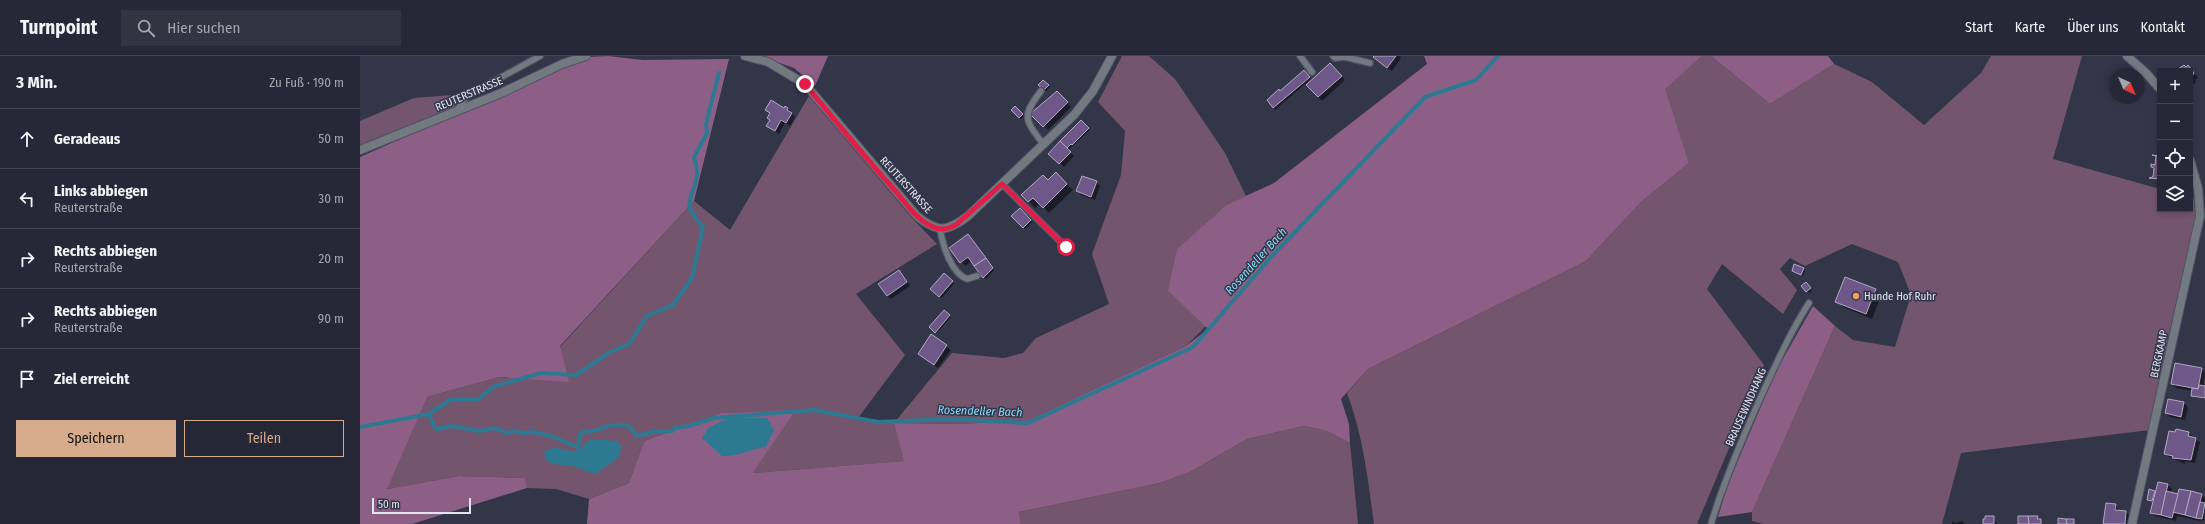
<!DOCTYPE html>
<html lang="de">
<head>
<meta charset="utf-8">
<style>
  :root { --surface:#262837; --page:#323442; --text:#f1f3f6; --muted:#a4a6ad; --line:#424452; --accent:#d6ab8b }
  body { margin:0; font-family:"Fira Sans Condensed",sans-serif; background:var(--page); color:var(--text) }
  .controls { position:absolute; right:12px; top:12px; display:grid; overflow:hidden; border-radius:0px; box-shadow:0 2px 6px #0003 }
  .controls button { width:36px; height:36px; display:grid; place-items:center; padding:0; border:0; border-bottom:1px solid var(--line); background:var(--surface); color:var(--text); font:20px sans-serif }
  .compass { position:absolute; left:1749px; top:12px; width:36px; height:36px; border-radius:50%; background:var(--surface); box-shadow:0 2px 6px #0003; rotate:136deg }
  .scale { position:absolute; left:12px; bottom:10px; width:99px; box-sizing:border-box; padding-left:4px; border:2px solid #e2e4f0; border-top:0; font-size:11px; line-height:14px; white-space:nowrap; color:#e2e4f0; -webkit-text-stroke:3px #333649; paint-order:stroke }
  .stop { position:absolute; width:12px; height:12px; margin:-9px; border:3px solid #e11d48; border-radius:50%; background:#fff }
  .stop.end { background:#e11d48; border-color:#fff; box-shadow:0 1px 4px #0008 }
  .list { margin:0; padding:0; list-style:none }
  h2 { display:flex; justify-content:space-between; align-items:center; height:52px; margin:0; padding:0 16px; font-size:17px }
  h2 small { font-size:13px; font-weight:400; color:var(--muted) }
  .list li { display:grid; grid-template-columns:26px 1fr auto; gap:12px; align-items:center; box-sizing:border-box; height:60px; padding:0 16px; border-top:1px solid var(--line) }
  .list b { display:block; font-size:15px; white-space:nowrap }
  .list p { margin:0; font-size:13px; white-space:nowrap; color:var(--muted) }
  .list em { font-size:13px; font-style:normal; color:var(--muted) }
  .actions { display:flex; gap:8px; padding:12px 16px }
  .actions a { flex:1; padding:9px 0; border:1px solid var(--accent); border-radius:0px; text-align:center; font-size:14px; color:var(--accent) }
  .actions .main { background:var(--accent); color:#111 }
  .icon { flex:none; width:22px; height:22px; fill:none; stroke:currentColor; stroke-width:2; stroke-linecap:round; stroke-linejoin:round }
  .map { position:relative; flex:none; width:1845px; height:468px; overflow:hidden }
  header { display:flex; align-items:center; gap:24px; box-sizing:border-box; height:56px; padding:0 20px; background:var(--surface); border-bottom:1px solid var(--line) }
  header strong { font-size:19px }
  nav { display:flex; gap:22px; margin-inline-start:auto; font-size:14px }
  .search { width:280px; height:36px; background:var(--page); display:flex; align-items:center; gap:10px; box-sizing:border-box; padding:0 14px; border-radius:0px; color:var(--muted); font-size:15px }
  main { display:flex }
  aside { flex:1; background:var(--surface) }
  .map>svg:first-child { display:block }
  .green { fill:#73566d }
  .forest { fill:#8e5f86 }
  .water { fill:#2c7991 }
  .shadow { fill:#0007 }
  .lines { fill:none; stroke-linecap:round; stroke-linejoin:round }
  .stream { stroke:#2c7991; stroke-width:4 }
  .building { fill:#6e5789; stroke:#b2a9bf }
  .service-casing { stroke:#4f5264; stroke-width:8 }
  .minor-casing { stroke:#4f5264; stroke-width:10 }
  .service { stroke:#727981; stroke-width:5.5 }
  .minor { stroke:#727981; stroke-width:8 }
  .route { stroke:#e11d48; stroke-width:5 }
  .poi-dot { fill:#fd9d55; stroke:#333649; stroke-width:1.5 }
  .labels { text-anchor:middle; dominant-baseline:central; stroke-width:3; stroke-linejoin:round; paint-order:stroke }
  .street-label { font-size:11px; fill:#e2e4f0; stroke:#333649 }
  .poi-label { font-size:11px; fill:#e2e4f0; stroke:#333649; text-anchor:start }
  .water-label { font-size:12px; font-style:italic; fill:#88dbf8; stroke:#333649 }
</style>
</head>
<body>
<header>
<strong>Turnpoint</strong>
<div class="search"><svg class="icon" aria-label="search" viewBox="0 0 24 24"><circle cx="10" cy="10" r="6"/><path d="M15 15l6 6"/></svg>Hier suchen</div>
<nav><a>Start</a><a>Karte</a><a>Über uns</a><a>Kontakt</a></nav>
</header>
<main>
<aside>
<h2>3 Min.<small>Zu Fuß · 190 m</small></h2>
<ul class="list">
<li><svg class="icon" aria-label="ahead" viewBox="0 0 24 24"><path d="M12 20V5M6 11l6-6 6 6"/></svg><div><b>Geradeaus</b></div><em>50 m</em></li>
<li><svg class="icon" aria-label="left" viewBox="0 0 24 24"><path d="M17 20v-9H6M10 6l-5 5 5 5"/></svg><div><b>Links abbiegen</b><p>Reuterstraße</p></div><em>30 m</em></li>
<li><svg class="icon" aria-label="right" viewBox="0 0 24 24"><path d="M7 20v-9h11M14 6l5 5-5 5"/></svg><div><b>Rechts abbiegen</b><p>Reuterstraße</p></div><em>20 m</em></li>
<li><svg class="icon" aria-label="right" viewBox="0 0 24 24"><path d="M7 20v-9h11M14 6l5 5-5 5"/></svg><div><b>Rechts abbiegen</b><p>Reuterstraße</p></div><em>90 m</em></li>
<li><svg class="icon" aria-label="arrive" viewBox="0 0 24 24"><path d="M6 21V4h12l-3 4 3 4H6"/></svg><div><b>Ziel erreicht</b></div></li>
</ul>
<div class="actions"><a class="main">Speichern</a><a>Teilen</a></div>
</aside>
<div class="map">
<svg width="1845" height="468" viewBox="0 0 1845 468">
  <rect width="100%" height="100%" fill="#333649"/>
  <!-- green -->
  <g class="green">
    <polygon points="762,0 789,0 815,23 865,97 886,140 868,148 808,235 846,270 826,290 669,364 600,368 534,367 545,405 393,417 434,356 361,357 284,385 269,427 229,443 196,433 167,432 165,422 99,420 27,433 0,348 67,341 139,321 147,322 203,304 200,291 334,145 370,174 449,40 552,162 577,188 496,238 545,299 498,362 534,367 592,297 644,302 663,297 676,282 749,248 732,198 761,119 765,75 738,46"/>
    <path d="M1342,0h9l59,48 64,-40 38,18 52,43 57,-52 10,-17h91l-29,103 107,30v20h30v-11l5,1 1,18 -29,126 -17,87 -189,23 -19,71h-179l-11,-3v-9l83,-186 18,14 42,7 16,-52 -13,-33 -46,-18 -47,22 -15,-8 -10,11 17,21 -14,24 -61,-50 -15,25 57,76 -67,159h-323c-6,-44 -11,-89 -27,-131l21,-24 218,-108 55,-59 48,-39 -25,-74z"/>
    <polygon points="106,38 94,54 0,91 0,65 54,42"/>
    <polygon points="944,370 967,375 990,387 998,468 661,468 659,456 800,427 830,416 887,383"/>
  </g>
  <!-- forest -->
  <g class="forest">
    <polygon points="248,0 283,4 369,3 334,145 200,290 209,326 139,321 67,341 27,433 99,420 165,422 167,432 52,468 0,468 0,101 202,11 228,1"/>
    <polygon points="399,0 468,0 455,30 434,12"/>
    <polygon points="1064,0 1342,0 1305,33 1329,107 1281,146 1226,205 1008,313 981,343 989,368 990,387 967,375 944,370 887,383 830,416 800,427 659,456 661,468 227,468 229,443 269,427 284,385 361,357 435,355 393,417 544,405 534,367 600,368 669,364 826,290 848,273 808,235 817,193 868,148 914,127 1067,8"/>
    <polygon points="1351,0 1468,0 1474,8 1410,48"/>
    <polygon points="1453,250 1475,270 1392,456 1358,461 1368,428 1416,315"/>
  </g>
  <!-- water -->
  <g class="water">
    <path d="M368,362h39l7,12 -8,17c-16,2 -27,10 -44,9l-20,-18 6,-10z"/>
    <path d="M230,383l27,2 5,5 -4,12 -23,16 -22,-8 -20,-2 -7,-4 -2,-8 11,-5c18,6 22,7 35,-8z"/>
  </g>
  <!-- shadow -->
  <g class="shadow">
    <polygon points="1015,0 1040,0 1041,2 1032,15 1018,5"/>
    <polygon points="1828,10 1838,22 1835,24 1836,26 1830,31 1830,15 1817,15"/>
    <polygon points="974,12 985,24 962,45 958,41"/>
    <polygon points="944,16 951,23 915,54 908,44 920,36"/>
    <polygon points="683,25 690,31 686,35 680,29"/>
    <polygon points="697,36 711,51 688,74 672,58"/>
    <polygon points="655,51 664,60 661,63 652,54"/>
    <polygon points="428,52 435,61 430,70 425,67 419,78 407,70 411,64 410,58 406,54"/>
    <polygon points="721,66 730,74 708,94 714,100 704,111 690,98"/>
    <polygon points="1800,101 1800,126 1794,122 1795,114 1792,111 1795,110"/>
    <polygon points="702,123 713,134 689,157 680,147 675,152 663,139"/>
    <polygon points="736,126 740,130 735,144 721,139 717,135"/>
    <polygon points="660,153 672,166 665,173 653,160"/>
    <polygon points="608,180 634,214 626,223 612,205 605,210 591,192"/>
    <polygon points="1443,213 1445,214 1443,220 1433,215"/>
    <polygon points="539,215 550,230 531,243 527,240"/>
    <polygon points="584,219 594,228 582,242 572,233"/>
    <polygon points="1446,227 1452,235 1449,237 1443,230"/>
    <polygon points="1515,234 1521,240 1512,263 1483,251 1477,245"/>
    <polygon points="584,255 591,261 577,277 570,271"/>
    <polygon points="572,280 591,294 578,312 559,298"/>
    <polygon points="1841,313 1845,317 1843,331 1845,331 1845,343 1833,341 1833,335 1816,332 1812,328"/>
    <polygon points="1809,344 1824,347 1828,351 1825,364 1810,361 1806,357"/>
    <polygon points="1828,377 1840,386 1835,407 1825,405 1825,408 1809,401 1805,397"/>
    <polygon points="1808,429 1812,433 1810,437 1841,439 1845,442 1844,464 1840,465 1817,460 1816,465 1795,460 1791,456 1793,446 1788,444 1795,436 1796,437"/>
    <polygon points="1756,449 1759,455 1766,456 1770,460 1769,468 1744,468"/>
    <polygon points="1633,461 1637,468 1624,468"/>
    <polygon points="1592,465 1595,467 1602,465 1605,468 1592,468"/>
  </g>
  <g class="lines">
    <!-- stream -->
    <g class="stream">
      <path d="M69,358l21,-14 29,-1 14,-12 48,-14 35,2 34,-23 19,-8 18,-28 26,-11 19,-27 11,-51c-24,-27 -10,-24 -6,-52 1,-5 -2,-13 -3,-18l13,-24 -1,-9 13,-51"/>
      <path d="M0,371l69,-13 6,14 3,1 14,-3 27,5 16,-3 12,5 8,-2 7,2 12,-1 20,5 23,10 3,-3v-10l5,-3c10,2 17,-4 27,-6 4,-1 11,1 16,0l9,11 16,-4 19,-1 3,-3 14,-2 25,-8 100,-8 64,12 71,-3 79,4 165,-76 79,-91 153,-159 51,-17 22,-24"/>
    </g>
  </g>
  <!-- building -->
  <g class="building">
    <polygon points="1014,0 1036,0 1027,12 1013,1"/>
    <polygon points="970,7 982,20 958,41 946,29"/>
    <polygon points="1824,9 1826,11 1828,9 1834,17 1830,24 1830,15 1815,15"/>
    <polygon points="944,14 950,21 913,52 907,44 919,33 920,35"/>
    <polygon points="683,24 689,29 684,34 678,29"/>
    <polygon points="697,35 708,46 683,71 670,58"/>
    <polygon points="411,44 424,52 425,50 428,52 427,54 432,57 426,67 421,64 415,75 406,70 410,64 407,62 410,57 405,54"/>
    <polygon points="655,50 663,58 659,62 651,54"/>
    <polygon points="721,64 729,72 712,89 711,88 707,92 700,85"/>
    <polygon points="700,85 711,96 699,108 688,98"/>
    <polygon points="1792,99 1800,100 1800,123 1789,122 1793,121 1794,112 1791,111 1791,108 1795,109 1796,100"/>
    <polygon points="696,116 707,128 683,152 673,142 668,146 661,139 683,119 688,124"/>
    <polygon points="722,120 737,125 731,141 716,135"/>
    <polygon points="660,152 671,164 663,172 651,160"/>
    <polygon points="608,178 626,202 614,210 608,201 600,207 589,192"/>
    <polygon points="626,202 633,212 623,222 614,210"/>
    <polygon points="1434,208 1444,212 1441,219 1432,215"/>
    <polygon points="539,214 547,226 527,240 518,228"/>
    <polygon points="584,217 593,225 579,241 570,233"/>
    <polygon points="1485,221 1516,233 1506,258 1475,246"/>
    <polygon points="1446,226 1451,232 1446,236 1441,230"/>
    <polygon points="584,254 590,259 575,277 569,271"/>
    <polygon points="571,278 587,289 574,309 558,298"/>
    <polygon points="1815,307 1842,312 1838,333 1811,328"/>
    <polygon points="1839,329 1845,330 1845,342 1831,340 1832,332 1838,333"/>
    <polygon points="1808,343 1824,346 1821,361 1805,357"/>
    <polygon points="1816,373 1829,376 1828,380 1836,382 1831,404 1812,402 1813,400 1804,398 1809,375 1815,376"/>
    <polygon points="1798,426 1808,428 1801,459 1790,457"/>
    <polygon points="1789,433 1795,435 1792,445 1787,444"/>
    <polygon points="1819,433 1831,435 1825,459 1813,456"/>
    <polygon points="1806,435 1818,438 1812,462 1801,459"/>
    <polygon points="1831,435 1842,438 1836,462 1825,459"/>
    <polygon points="1840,446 1845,447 1842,463 1836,462"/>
    <polygon points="1746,447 1756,448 1755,454 1766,455 1765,468 1743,468"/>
    <polygon points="1625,460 1634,460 1634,468 1623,468 1623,463 1625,463"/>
    <polygon points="1658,460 1668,460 1669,468 1658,468"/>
    <polygon points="1668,460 1678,460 1677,463 1681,463 1681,468 1669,468"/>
    <polygon points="1698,462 1706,463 1707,468 1698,468"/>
    <polygon points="1706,463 1714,463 1714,468 1707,468"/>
  </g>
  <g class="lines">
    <defs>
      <g id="service">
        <polyline points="940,0 952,16"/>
        <polyline points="973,0 975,2 985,1 1010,7"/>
        <path d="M681,35c-20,26 -16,29 3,54"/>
        <polyline points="97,54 107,40 180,0"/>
        <polyline points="642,128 706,191"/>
        <path d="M580,173c3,17 11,44 27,50l10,-3"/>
        <path d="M1351,468c14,-46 33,-90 53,-134 14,-30 27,-59 45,-87"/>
      </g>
      <g id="minor">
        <path d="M385,0l23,6 37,22 112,132c21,17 30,16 51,0l106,-101 19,-24 19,-35"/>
        <polyline points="1767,0 1786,17 1800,33"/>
        <polyline points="0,94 139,38 202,8 226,0"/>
        <polyline points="1772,468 1840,160 1838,132 1830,104"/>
      </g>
    </defs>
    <!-- service casing -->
    <use href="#service" class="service-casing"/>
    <!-- minor casing -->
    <use href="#minor" class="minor-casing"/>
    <!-- service -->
    <use href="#service" class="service"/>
    <!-- minor -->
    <use href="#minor" class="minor"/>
  </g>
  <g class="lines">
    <!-- route -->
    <path class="route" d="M445,28c29,35 57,70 87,103 12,14 23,31 39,39 9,5 18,3 26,-2l45,-40 64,63"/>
  </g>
  <!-- markers -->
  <circle class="poi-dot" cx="1496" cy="240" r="4"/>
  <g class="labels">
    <!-- street labels -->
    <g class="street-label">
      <text transform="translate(109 38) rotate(-23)">REUTERSTRASSE</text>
      <text transform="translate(546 129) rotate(48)">REUTERSTRASSE</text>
      <text transform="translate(1799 298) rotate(-78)">BERGKAMP</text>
      <text transform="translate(1386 351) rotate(-66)">BRAUSEWINDHANG</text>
    </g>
    <!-- poi labels -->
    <g class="poi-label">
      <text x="1504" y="240">Hunde Hof Ruhr</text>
    </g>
    <!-- water labels -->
    <g class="water-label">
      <text transform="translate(896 205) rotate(-48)">Rosendeller Bach</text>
      <text transform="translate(620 355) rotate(2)">Rosendeller Bach</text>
    </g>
  </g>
</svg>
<div class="controls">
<button>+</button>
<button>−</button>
<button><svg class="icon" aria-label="locate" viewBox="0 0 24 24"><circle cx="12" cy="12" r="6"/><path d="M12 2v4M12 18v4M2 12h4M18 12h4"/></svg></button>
<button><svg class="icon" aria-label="layers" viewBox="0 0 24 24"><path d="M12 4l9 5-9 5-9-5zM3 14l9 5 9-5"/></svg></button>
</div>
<svg class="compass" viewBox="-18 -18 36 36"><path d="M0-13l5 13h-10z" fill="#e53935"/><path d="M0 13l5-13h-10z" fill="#a4a6ad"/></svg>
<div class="scale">50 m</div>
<div class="stop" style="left:706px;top:191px"></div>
<div class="stop end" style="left:445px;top:28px"></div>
</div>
</main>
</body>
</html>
